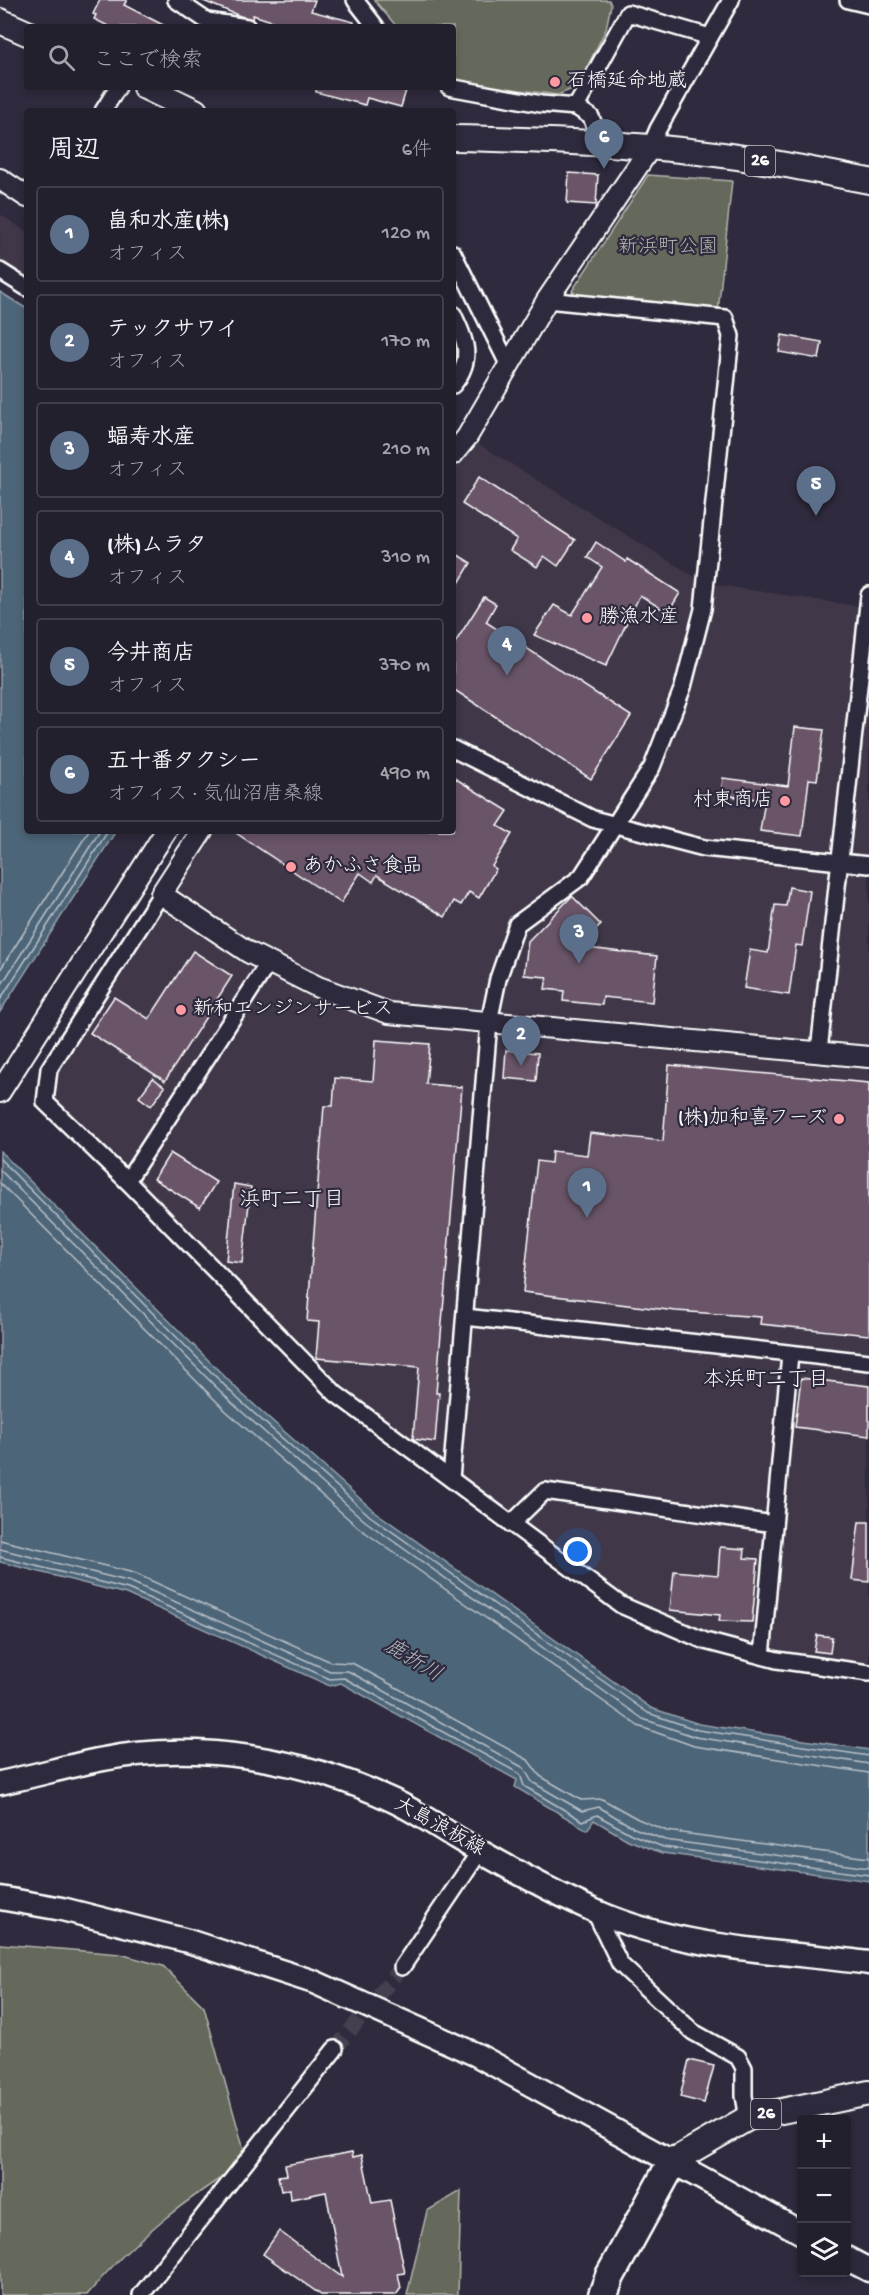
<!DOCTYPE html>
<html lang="ja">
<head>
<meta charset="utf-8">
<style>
  :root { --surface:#23202e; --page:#2f2d3a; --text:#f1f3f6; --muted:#a3a3aa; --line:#403e4a; --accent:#ff9aa2 }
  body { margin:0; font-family:"Gochi Hand","Klee One",sans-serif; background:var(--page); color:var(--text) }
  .controls { position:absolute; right:18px; bottom:18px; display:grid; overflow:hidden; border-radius:6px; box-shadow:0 3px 9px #0003 }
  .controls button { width:54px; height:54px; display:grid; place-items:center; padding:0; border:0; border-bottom:2px solid var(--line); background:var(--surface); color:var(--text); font:30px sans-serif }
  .you { position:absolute; left:578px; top:1552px; width:21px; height:21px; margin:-15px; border:4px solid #fff; border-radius:50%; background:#1a73e8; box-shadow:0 0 0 9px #1a73e833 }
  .badge { display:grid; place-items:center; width:39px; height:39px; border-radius:50%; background:var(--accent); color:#fff; font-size:20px; font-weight:700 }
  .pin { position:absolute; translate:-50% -50px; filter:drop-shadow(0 2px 3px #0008) }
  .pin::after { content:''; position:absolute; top:32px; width:21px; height:18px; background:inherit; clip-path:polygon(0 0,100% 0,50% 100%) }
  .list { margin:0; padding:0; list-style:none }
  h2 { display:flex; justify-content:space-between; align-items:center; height:78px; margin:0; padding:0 24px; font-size:26px }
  h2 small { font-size:20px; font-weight:400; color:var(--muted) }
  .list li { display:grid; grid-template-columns:39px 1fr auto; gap:18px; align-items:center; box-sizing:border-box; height:96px; margin:0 12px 12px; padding:0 12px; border:2px solid var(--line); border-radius:6px }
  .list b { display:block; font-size:22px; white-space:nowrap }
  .list p { margin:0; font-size:20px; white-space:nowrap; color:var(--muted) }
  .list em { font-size:20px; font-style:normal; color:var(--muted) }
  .icon { flex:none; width:33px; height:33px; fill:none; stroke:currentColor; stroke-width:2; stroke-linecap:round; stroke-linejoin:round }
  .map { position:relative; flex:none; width:869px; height:2295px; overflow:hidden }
  .search { position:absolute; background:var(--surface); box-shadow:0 3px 9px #0003; left:24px; top:24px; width:432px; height:66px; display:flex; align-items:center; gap:15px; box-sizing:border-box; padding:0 21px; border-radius:6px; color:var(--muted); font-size:22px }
  .panel { position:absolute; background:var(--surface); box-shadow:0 3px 9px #0003; left:24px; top:108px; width:432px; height:726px; border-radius:6px }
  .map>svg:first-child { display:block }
  .built { fill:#41374a }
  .green { fill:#65695b; stroke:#b2b4ad; stroke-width:1.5 }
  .water { fill:#4d6578; stroke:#94a3ae; stroke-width:1.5 }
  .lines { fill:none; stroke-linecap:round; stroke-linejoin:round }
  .shore { stroke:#b8c1c9; stroke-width:1.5 }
  .building { fill:#6b5568; stroke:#fff; stroke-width:1.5 }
  .minor-tunnel { stroke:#443f50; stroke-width:15; stroke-dasharray:15 8; stroke-linecap:butt }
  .minor-casing { stroke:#fff; stroke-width:20 }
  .tertiary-casing { stroke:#fff; stroke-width:24 }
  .secondary-casing { stroke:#fff; stroke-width:27 }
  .primary-casing { stroke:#fff; stroke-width:28 }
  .motorway-casing { stroke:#fff; stroke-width:33 }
  .minor { stroke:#2f2a3d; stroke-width:15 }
  .tertiary { stroke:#2f2a3d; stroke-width:20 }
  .secondary { stroke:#2f2a3d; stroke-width:22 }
  .primary { stroke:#2f2a3d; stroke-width:24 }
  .motorway { stroke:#2f2a3d; stroke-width:28 }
  .poi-dot { fill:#ff9aa2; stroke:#2f2a3d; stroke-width:2 }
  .labels { text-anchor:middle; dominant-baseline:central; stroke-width:4.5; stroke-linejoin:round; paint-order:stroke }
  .shield { fill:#2f2a3d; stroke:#c1bfc5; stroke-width:1.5 }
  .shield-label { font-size:18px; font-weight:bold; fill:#fff }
  .poi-label { font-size:20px; fill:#fff; stroke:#2f2a3d; text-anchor:start }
  .park-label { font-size:20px; fill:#b2b4ad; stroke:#2f2a3d }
  .street-label { font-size:20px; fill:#fff; stroke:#2f2a3d }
  .neighbourhood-label { font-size:21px; fill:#fff; stroke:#2f2a3d }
  .water-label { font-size:21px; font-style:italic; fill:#afbac2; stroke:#2f2a3d }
</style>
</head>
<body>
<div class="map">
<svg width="869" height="2295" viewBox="0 0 869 2295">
  <rect width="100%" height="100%" fill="#2f2a3d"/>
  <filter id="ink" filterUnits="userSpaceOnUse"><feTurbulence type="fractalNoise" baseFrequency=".0167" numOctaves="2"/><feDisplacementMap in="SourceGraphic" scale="12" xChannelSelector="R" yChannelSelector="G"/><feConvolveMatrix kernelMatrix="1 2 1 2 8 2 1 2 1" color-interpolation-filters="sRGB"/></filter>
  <g filter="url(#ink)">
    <!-- built -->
    <g class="built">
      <polygon points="0,214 27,232 27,299 0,282"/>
      <polygon points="467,437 705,583 869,608 869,1664 762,1656 629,1619 409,1448 45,1102 49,1069 202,831 453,831 453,456"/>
    </g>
    <!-- green -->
    <g class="green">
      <polygon points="374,0 609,0 611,5 606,29 577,87 558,95 453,81 453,27 397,27"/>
      <polygon points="648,175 732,181 718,312 579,299 572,291"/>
      <path d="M0,1944l120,10 43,12 41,41 43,154c-61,38 -114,78 -160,134h-87z"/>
      <polygon points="461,2191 458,2295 407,2295 427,2211"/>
    </g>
    <!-- water -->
    <g class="water">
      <polygon points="0,292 27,309 27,831 116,831 0,1012"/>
      <polygon points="0,1151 242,1394 374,1511 651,1708 699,1724 869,1750 869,1881 662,1853 628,1840 594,1820 587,1830 515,1787 517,1780 341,1683 330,1686 126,1594 0,1562"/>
    </g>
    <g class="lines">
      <!-- shore -->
      <g class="shore">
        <polyline points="0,970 89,831"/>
        <polyline points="0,987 100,831"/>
        <polyline points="0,1000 108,831"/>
        <polyline points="0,1159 238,1399 370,1516 648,1713 698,1730 869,1756"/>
        <polyline points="0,1170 233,1404 365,1521 643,1719 696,1737 869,1764"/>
        <polyline points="0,1183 226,1411 359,1528 638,1726 694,1746 869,1773"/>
        <polyline points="0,1540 134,1573 331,1662 352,1663 528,1760 540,1776 581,1800 602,1799 638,1819 667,1831 869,1858"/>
        <polyline points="0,1549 131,1582 330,1671 348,1671 524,1768 532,1782 582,1811 599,1807 634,1828 665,1840 869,1868"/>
        <polyline points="0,1557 128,1589 330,1679 344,1678 520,1774 524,1786 583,1821 597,1815 631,1834 663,1847 869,1875"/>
      </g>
    </g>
    <!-- building -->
    <g class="building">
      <polygon points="100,0 127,0 124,5 167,27 110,27 94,19 96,15 93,14"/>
      <polygon points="201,0 315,0 311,11 354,22 353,27 290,27 253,15 252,19 240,16"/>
      <polygon points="316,87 407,87 401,107 367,98 365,105 316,92"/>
      <polygon points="569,173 598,175 596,205 567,203"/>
      <polygon points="782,335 822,342 819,359 779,352"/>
      <polygon points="479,477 575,540 558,566 544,556 537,567 510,550 517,539 462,504"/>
      <polygon points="596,542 626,562 627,559 680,593 668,613 640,595 606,666 534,635 554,605 572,615 602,567 587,557"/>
      <polygon points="453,552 471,563 453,593"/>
      <polygon points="484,597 496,604 486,622 631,716 591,779 453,689 453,646"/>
      <polygon points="795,727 824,730 817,780 809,779 802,836 760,831 765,800 721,795 723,778 788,786"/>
      <polygon points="453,777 508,811 498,826 512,834 492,866 496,869 479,898 469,892 461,905 454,901 445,917 377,875 373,882 360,873 341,903 233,831 453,831"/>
      <polygon points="789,887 810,891 802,946 796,945 789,995 744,988 750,950 768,953 775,905 786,906"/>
      <polygon points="572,896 601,925 578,947 657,956 652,1002 603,997 602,1005 563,1001 564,991 545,989 547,977 524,975 528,941"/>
      <polygon points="193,951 232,976 165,1081 90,1033 114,997 149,1019"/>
      <polygon points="376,1040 430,1044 426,1084 462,1087 436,1393 439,1393 435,1442 413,1439 419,1367 316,1358 319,1322 307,1321 324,1106 333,1106 335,1078 373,1081"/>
      <polygon points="506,1050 538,1053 536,1081 504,1078"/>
      <polygon points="669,1065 869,1083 869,1335 760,1324 761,1317 676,1311 523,1292 537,1161 551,1163 552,1151 587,1155 590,1133 663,1141"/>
      <polygon points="153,1078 165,1087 151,1106 139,1097"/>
      <polygon points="170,1153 216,1182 200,1208 154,1179"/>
      <polygon points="234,1184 251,1187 242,1263 226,1261"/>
      <polygon points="801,1378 869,1386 869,1436 795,1427"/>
      <polygon points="859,1522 869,1522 869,1582 852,1580"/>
      <polygon points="720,1547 745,1549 744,1558 758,1559 752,1622 719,1621 720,1615 670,1610 674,1571 718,1575"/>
      <polygon points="817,1635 832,1637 830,1653 814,1651"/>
      <polygon points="689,2060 714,2066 704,2103 680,2097"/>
      <polygon points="352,2152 353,2157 362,2155 372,2203 390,2200 405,2273 398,2274 401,2288 396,2295 321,2295 263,2254 279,2231 342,2277 326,2192 291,2199 290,2189 281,2191 278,2176 287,2175 285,2165"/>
    </g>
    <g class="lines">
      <!-- minor-tunnel -->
      <polyline class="minor-tunnel" points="335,2049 402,1967"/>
      <defs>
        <g id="minor">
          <polyline points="176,0 207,21 247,27"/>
          <polyline points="355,0 376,27"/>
          <polyline points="848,0 869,5"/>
          <polyline points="449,87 541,104 576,107 591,117 602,145"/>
          <polyline points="576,107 628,13 710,37"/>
          <polyline points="103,111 118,87"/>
          <polyline points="650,148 658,129 731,0"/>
          <polyline points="453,253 508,364"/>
          <polyline points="0,271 27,288"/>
          <path d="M453,314c13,28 21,45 0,71"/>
          <polyline points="453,749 593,819 704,848 869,865"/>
          <polyline points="161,894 49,1069 45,1102 127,1181 336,1394 621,1605 705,1641 777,1660 869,1673"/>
          <polyline points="819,1051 869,595"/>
          <polyline points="127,1181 269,962"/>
          <polyline points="465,1317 869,1362"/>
          <polyline points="451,1479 489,1022 498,979 517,924 581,877 652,767 683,687 703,609 731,336 725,318 547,300"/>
          <polyline points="511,1524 545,1491 774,1524"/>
          <polyline points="762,1656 790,1354"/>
          <polyline points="595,1912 620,1964 693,2032 738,2057 744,2068 744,2096 748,2118"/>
          <polyline points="402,1967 480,1851"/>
          <polyline points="141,2295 335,2049"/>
        </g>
        <g id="tertiary">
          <polyline points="0,179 27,197"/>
          <polyline points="453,454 467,437 547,300 650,148"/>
          <polyline points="202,831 161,894 248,952 318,987 389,1013 869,1057"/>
          <polyline points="0,1092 166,831"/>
        </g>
        <g id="secondary">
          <path d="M0,1783c33,-7 65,-16 98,-23 99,-20 205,-2 296,41 21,10 42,24 63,37 44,26 91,52 138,73 85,38 183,40 274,52"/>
          <polyline points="0,1898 62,1909 188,1941 314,1982 477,2055 802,2233"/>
          <polyline points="846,2258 869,2270"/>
        </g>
        <g id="primary">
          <polyline points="0,21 27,33"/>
          <polyline points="145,87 195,111"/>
          <path d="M453,138c101,2 204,6 304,22 38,6 75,14 112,21"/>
          <polyline points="673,2161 748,2118 869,2093"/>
        </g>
        <polyline id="motorway" points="603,2295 610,2276 673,2161"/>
      </defs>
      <!-- minor casing -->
      <use href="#minor" class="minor-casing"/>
      <!-- tertiary casing -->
      <use href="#tertiary" class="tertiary-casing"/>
      <!-- secondary casing -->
      <use href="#secondary" class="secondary-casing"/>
      <!-- primary casing -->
      <use href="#primary" class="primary-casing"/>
      <!-- motorway casing -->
      <use href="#motorway" class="motorway-casing"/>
      <!-- minor -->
      <use href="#minor" class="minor"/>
      <!-- tertiary -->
      <use href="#tertiary" class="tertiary"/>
      <!-- secondary -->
      <use href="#secondary" class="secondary"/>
      <!-- primary -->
      <use href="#primary" class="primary"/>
      <!-- motorway -->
      <use href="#motorway" class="motorway"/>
    </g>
  </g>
  <!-- markers -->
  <g class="poi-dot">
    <circle cx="555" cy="82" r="6"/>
    <circle cx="587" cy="618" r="6"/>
    <circle cx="785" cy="801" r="6"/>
    <circle cx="291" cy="867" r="6"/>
    <circle cx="181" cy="1010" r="6"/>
    <circle cx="839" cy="1119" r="6"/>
  </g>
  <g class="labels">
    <!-- shield labels -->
    <g class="shield">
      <rect x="745" y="146" width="30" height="30" rx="4.5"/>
      <rect x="751" y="2099" width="30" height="30" rx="4.5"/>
    </g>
    <g class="shield-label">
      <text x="760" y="161">26</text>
      <text x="766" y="2114">26</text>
    </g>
    <!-- poi labels -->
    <g class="poi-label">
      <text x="567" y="82">石橋延命地蔵</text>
      <text x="599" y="618">勝漁水産</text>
      <text x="773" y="801" text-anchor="end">村東商店</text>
      <text x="303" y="867">あかふさ食品</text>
      <text x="193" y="1010">新和エンジンサービス</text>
      <text x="827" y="1119" text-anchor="end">(株)加和喜フーズ</text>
    </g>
    <!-- park labels -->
    <g class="park-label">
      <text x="668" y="248">新浜町公園</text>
    </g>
    <!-- street labels -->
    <g class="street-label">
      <text transform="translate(439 1828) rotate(29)">大島浪板線</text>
    </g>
    <!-- neighbourhood labels -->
    <g class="neighbourhood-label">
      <text x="292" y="1201">浜町二丁目</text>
      <text x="766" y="1381">本浜町二丁目</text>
    </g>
    <!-- water labels -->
    <g class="water-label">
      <text transform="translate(412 1662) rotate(31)">鹿折川</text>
    </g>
  </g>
</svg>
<div class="controls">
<button>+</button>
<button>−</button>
<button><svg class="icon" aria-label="layers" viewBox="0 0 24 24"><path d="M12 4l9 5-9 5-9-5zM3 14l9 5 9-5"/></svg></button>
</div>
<div class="you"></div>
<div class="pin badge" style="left:587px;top:1218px;background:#5c6f8a">1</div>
<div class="pin badge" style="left:521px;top:1066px;background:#5c6f8a">2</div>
<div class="pin badge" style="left:579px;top:964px;background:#5c6f8a">3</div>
<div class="pin badge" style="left:507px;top:676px;background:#5c6f8a">4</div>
<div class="pin badge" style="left:816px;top:516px;background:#5c6f8a">5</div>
<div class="pin badge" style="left:604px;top:169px;background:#5c6f8a">6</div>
<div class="search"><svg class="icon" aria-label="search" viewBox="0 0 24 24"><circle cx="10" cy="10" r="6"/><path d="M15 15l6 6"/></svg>ここで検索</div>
<section class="panel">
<h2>周辺<small>6件</small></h2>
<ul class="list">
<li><span class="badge" style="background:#5c6f8a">1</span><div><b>畠和水産(株)</b><p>オフィス</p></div><em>120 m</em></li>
<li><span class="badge" style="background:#5c6f8a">2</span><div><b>テックサワイ</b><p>オフィス</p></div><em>170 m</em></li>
<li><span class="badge" style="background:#5c6f8a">3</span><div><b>蝠寿水産</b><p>オフィス</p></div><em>210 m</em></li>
<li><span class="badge" style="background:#5c6f8a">4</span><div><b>(株)ムラタ</b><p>オフィス</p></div><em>310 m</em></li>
<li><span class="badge" style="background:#5c6f8a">5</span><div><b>今井商店</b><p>オフィス</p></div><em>370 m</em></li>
<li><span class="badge" style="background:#5c6f8a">6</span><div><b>五十番タクシー</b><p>オフィス · 気仙沼唐桑線</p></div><em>490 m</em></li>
</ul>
</section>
</div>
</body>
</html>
